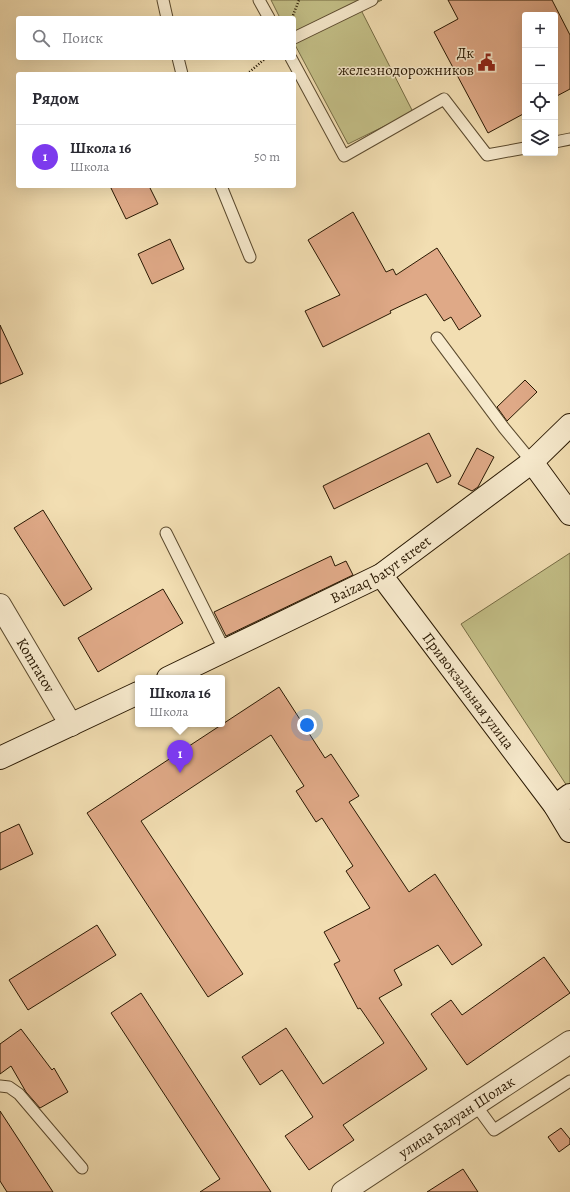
<!DOCTYPE html>
<html lang="ru">
<head>
<meta charset="utf-8">
<style>
  :root { --surface:#fff; --page:#f2f2f3; --text:#2b2b33; --muted:#7c7c81; --line:#e1e1e2; --accent:#7c3aed }
  body { margin:0; font-family:Alegreya,serif; background:var(--page); color:var(--text) }
  .controls { position:absolute; right:12px; top:12px; display:grid; overflow:hidden; border-radius:4px; box-shadow:0 4px 16px #0002 }
  .controls button { width:36px; height:36px; display:grid; place-items:center; padding:0; border:0; border-bottom:1px solid var(--line); background:var(--surface); color:var(--text); font:20px sans-serif }
  .you { position:absolute; left:307px; top:725px; width:14px; height:14px; margin:-10px; border:3px solid #fff; border-radius:50%; background:#1a73e8; box-shadow:0 0 0 6px #1a73e833 }
  .badge { display:grid; place-items:center; width:26px; height:26px; border-radius:50%; background:var(--accent); color:#fff; font-size:13px; font-weight:700 }
  .pin { position:absolute; translate:-50% -33px; filter:drop-shadow(0 1px 2px #0008) }
  .pin::after { content:''; position:absolute; top:21px; width:14px; height:12px; background:inherit; clip-path:polygon(0 0,100% 0,50% 100%) }
  .popup { position:absolute; left:135px; top:675px; width:90px; height:52px; box-sizing:border-box; display:grid; place-content:center; border-radius:4px; background:var(--surface); filter:drop-shadow(0 1px 3px #0005); font-size:13px; white-space:nowrap; color:var(--muted) }
  .popup b { font-size:15px; color:var(--text) }
  .popup::after { content:''; position:absolute; left:50%; top:100%; margin-left:-8px; border:8px solid transparent; border-top-color:var(--surface) }
  .list { margin:0; padding:0; list-style:none }
  h2 { display:flex; justify-content:space-between; align-items:center; height:52px; margin:0; padding:0 16px; font-size:17px }
  h2 small { font-size:13px; font-weight:400; color:var(--muted) }
  .list li { display:grid; grid-template-columns:26px 1fr auto; gap:12px; align-items:center; box-sizing:border-box; height:64px; padding:0 16px; border-top:1px solid var(--line) }
  .list b { display:block; font-size:15px; white-space:nowrap }
  .list p { margin:0; font-size:13px; white-space:nowrap; color:var(--muted) }
  .list em { font-size:13px; font-style:normal; color:var(--muted) }
  .icon { flex:none; width:22px; height:22px; fill:none; stroke:currentColor; stroke-width:2; stroke-linecap:round; stroke-linejoin:round }
  .map { position:relative; flex:none; width:570px; height:1192px; overflow:hidden }
  .search { position:absolute; background:var(--surface); box-shadow:0 4px 16px #0002; left:16px; top:16px; width:280px; height:44px; display:flex; align-items:center; gap:10px; box-sizing:border-box; padding:0 14px; border-radius:4px; color:var(--muted); font-size:15px }
  .panel { position:absolute; background:var(--surface); box-shadow:0 4px 16px #0002; left:16px; top:72px; width:280px; height:116px; border-radius:4px }
  .map>svg:first-child { display:block }
  .green { fill:#c3bf87; stroke:#766c44 }
  .building { fill:#dfa987; stroke:#291802 }
  .lines { fill:none; stroke-linecap:round; stroke-linejoin:round }
  .lane-casing { stroke:#5b4a2e; stroke-width:13 }
  .street-casing { stroke:#5b4a2e; stroke-width:24 }
  .secondary-casing { stroke:#291802; stroke-width:24 }
  .path { stroke:#291802; stroke-width:2.5; stroke-dasharray:1 2; stroke-linecap:butt }
  .lane { stroke:#f7eacd; stroke-width:11 }
  .street { stroke:#f7eacd; stroke-width:22 }
  .secondary { stroke:#f7eacd; stroke-width:22 }
  .labels { text-anchor:middle; dominant-baseline:central; stroke-width:3; stroke-linejoin:round; paint-order:stroke }
  .poi-label { font-size:15px; fill:#291802; stroke:#f7eacd; text-anchor:end }
  .street-label { font-size:15px; fill:#291802; stroke:#f7eacd }
</style>
</head>
<body>
<div class="map">
<svg width="570" height="1192" viewBox="0 0 570 1192">
  <rect width="100%" height="100%" fill="#f2deb2"/>
  <filter id="stains"><feTurbulence type="fractalNoise" baseFrequency=".005" numOctaves="4"/><feColorMatrix values="0 0 0 0 .2 0 0 0 0 .09 0 0 0 0 .02 0 0 0 .5 -.17"/></filter>
  <radialGradient id="worn" r=".72"><stop offset=".6" stop-color="#630" stop-opacity="0"/><stop offset="1" stop-color="#630" stop-opacity=".3"/></radialGradient>
  <!-- green -->
  <g class="green">
    <polygon points="271,0 382,0 361,10 413,112 348,144 294,43 294,18 280,18"/>
    <polygon points="570,553 570,784 567,786 461,624"/>
  </g>
  <!-- building -->
  <g class="building">
    <polygon points="448,0 552,0 570,35 570,89 555,97 555,15 525,15 525,113 488,133 434,32 458,19"/>
    <polygon points="110,186 149,186 158,204 126,219"/>
    <polygon points="353,212 386,272 393,269 396,275 437,248 481,316 459,330 451,317 444,321 426,294 390,311 391,313 323,347 305,311 340,295 308,240"/>
    <polygon points="170,239 184,269 152,284 138,254"/>
    <polygon points="0,325 23,374 0,384"/>
    <polygon points="525,380 537,392 507,421 497,407"/>
    <polygon points="429,433 451,476 437,483 427,463 334,509 323,486"/>
    <polygon points="477,448 494,457 478,487 472,491 458,484"/>
    <polygon points="43,510 92,589 64,606 14,528"/>
    <polygon points="331,556 335,566 346,561 353,575 226,636 214,612"/>
    <polygon points="163,589 183,623 98,672 78,638"/>
    <polygon points="279,687 325,758 331,754 359,796 349,802 409,892 435,874 482,945 452,965 438,945 394,970 402,985 379,998 427,1069 343,1125 354,1140 309,1170 285,1136 313,1117 282,1070 260,1085 242,1057 286,1028 323,1084 384,1043 360,1008 358,1009 334,964 340,961 324,932 370,908 346,871 353,866 322,818 316,822 296,791 304,786 271,735 141,821 243,974 208,997 87,813"/>
    <polygon points="19,824 33,854 0,870 0,833"/>
    <polygon points="97,925 116,955 28,1010 9,980"/>
    <polygon points="544,957 570,993 467,1065 431,1014 451,1000 462,1015"/>
    <polygon points="141,993 271,1192 200,1192 220,1179 111,1013"/>
    <polygon points="21,1029 52,1070 54,1068 68,1092 40,1108 26,1092 11,1066 0,1074 0,1044"/>
    <polygon points="0,1111 53,1192 7,1192 0,1181"/>
    <polygon points="561,1128 570,1139 570,1144 559,1152 548,1137"/>
    <polygon points="463,1169 478,1192 427,1192"/>
  </g>
  <g class="lines">
    <defs>
      <g id="lane">
        <polyline points="163,0 167,18"/>
        <polyline points="259,0 269,18"/>
        <polyline points="294,38 372,0"/>
        <polyline points="178,58 182,74"/>
        <polyline points="291,58 344,156 444,99 487,155 525,148"/>
        <polyline points="555,142 570,139"/>
        <polyline points="221,186 250,257"/>
        <polyline points="437,338 504,428 532,462"/>
        <polyline points="166,533 225,651"/>
        <polyline points="0,1086 9,1087 19,1094 82,1168"/>
        <polyline points="475,1104 494,1130 570,1081"/>
      </g>
      <g id="street">
        <path id="s1" d="M0,605l71,120"/>
        <path id="s2" d="M343,1192l227,-150"/>
      </g>
      <g id="secondary">
        <polyline points="532,462 570,514"/>
        <path id="s3" d="M381,575l174,231 15,25"/>
        <path id="s4" d="M168,678l213,-103 151,-113 38,-37"/>
        <polyline points="0,758 138,693"/>
        <polyline points="555,806 570,795"/>
      </g>
    </defs>
    <!-- lane casing -->
    <use href="#lane" class="lane-casing"/>
    <!-- street casing -->
    <use href="#street" class="street-casing"/>
    <!-- secondary casing -->
    <use href="#secondary" class="secondary-casing"/>
    <!-- path -->
    <g class="path">
      <polyline points="292,18 299,0"/>
      <polyline points="247,74 266,58"/>
    </g>
    <!-- lane -->
    <use href="#lane" class="lane"/>
    <!-- street -->
    <use href="#street" class="street"/>
    <!-- secondary -->
    <use href="#secondary" class="secondary"/>
  </g>
  <!-- icons -->
  <defs>
    <symbol id="civic-bare" viewBox="-9 -9 18 18"><path d="M-.6-6.5H3V-4.5H.6V-3L4-1V1h2V6H-6V1h2V-1L-.6-3ZM-1.2 2.5V6h2.4V2.5Z" fill="#8f2418" stroke="#f7eacd" stroke-width="2.5" paint-order="stroke"/></symbol>
  </defs>
  <g fill-rule="evenodd">
    <use href="#civic-bare" x="474" y="50" width="25" height="25"/>
  </g>
  <g class="labels">
    <!-- poi labels -->
    <g class="poi-label">
      <text x="474" y="53">Дк<tspan x="474" dy="17">железнодорожников</tspan></text>
    </g>
    <!-- street labels -->
    <g class="street-label">
      <text stroke="none"><textPath href="#s4" startOffset="239">Baizaq batyr street</textPath></text>
      <text stroke="none"><textPath href="#s1" startOffset="70">Komratov</textPath></text>
      <text stroke="none"><textPath href="#s3" startOffset="145">Привокзальная улица</textPath></text>
      <text stroke="none"><textPath href="#s2" startOffset="136">улица Балуан Шолак</textPath></text>
    </g>
  </g>
  <rect width="100%" height="100%" filter="url(#stains)"/>
  <rect width="100%" height="100%" fill="url(#worn)"/>
</svg>
<div class="controls">
<button>+</button>
<button>−</button>
<button><svg class="icon" aria-label="locate" viewBox="0 0 24 24"><circle cx="12" cy="12" r="6"/><path d="M12 2v4M12 18v4M2 12h4M18 12h4"/></svg></button>
<button><svg class="icon" aria-label="layers" viewBox="0 0 24 24"><path d="M12 4l9 5-9 5-9-5zM3 14l9 5 9-5"/></svg></button>
</div>
<div class="you"></div>
<div class="pin badge" style="left:180px;top:773px">1</div>
<div class="popup"><b>Школа 16</b>Школа</div>
<div class="search"><svg class="icon" aria-label="search" viewBox="0 0 24 24"><circle cx="10" cy="10" r="6"/><path d="M15 15l6 6"/></svg>Поиск</div>
<section class="panel">
<h2>Рядом<small></small></h2>
<ul class="list">
<li><span class="badge">1</span><div><b>Школа 16</b><p>Школа</p></div><em>50 m</em></li>
</ul>
</section>
</div>
</body>
</html>
